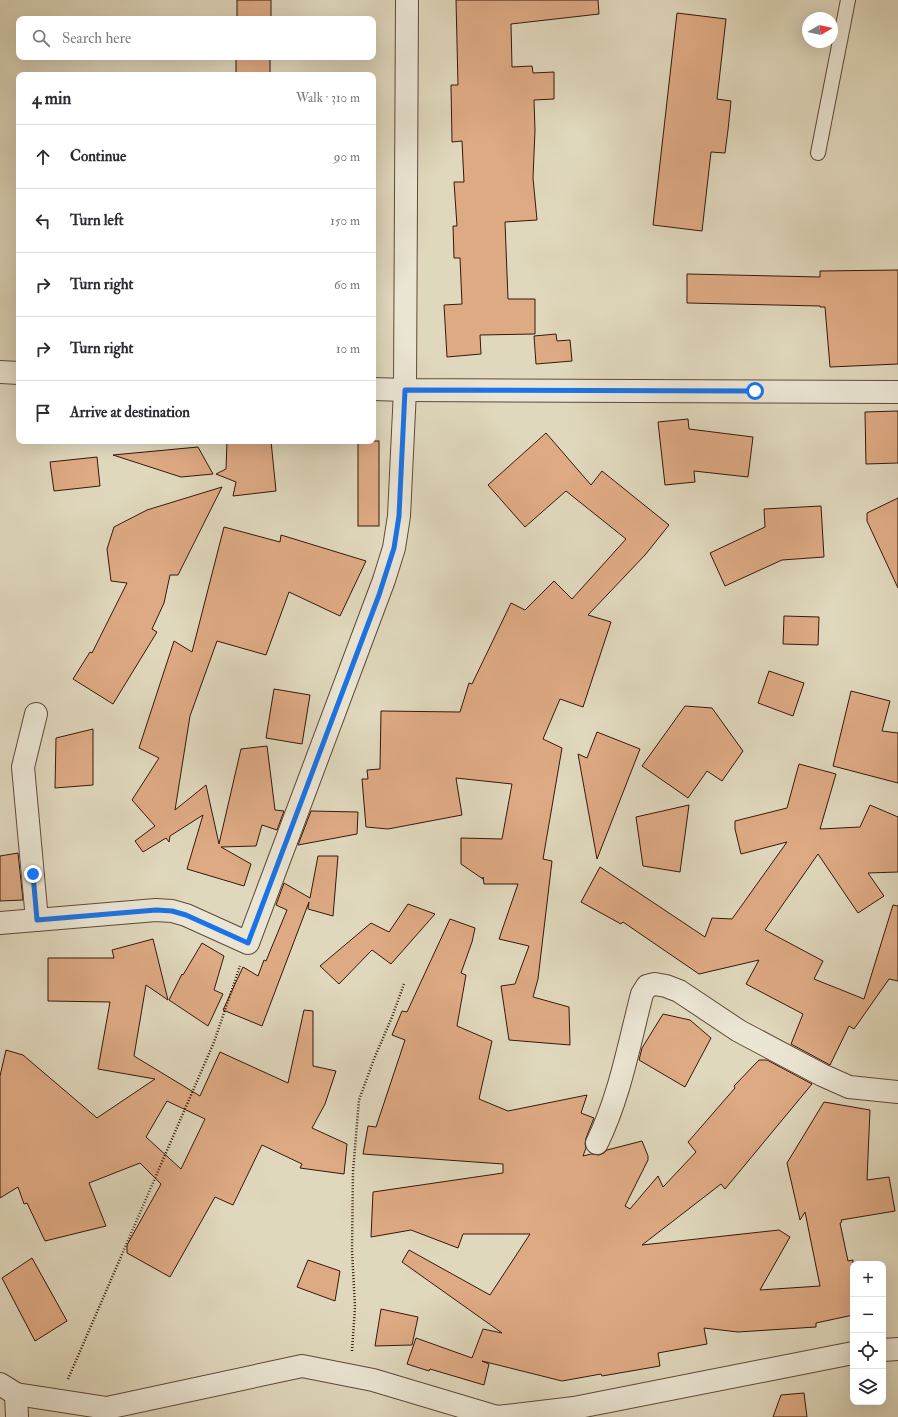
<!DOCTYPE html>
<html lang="en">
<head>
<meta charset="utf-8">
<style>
  :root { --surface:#fff; --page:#f7f7f7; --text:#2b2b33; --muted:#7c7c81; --line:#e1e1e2 }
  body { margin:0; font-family:"IM FELL Double Pica",serif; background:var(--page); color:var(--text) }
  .controls { position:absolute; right:12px; bottom:12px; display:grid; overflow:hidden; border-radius:8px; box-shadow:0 4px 16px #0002 }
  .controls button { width:36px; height:36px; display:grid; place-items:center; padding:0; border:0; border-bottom:1px solid var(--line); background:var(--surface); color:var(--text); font:20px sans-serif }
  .compass { position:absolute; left:802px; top:12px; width:36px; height:36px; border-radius:50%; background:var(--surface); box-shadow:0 4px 16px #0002; rotate:81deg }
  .stop { position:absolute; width:12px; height:12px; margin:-9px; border:3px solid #1a73e8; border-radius:50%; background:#fff }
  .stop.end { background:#1a73e8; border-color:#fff; box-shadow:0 1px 4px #0008 }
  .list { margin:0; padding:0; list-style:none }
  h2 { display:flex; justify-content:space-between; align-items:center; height:52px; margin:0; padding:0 16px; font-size:17px }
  h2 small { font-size:13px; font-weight:400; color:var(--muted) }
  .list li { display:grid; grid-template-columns:26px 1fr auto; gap:12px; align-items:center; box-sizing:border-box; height:64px; padding:0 16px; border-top:1px solid var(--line) }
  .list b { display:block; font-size:15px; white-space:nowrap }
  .list em { font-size:13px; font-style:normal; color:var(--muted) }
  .icon { flex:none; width:22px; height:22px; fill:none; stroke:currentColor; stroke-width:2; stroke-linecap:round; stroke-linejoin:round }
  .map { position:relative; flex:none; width:898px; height:1417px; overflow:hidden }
  .search { position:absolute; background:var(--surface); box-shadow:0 4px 16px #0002; left:16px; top:16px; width:360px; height:44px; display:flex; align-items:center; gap:10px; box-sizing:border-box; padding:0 14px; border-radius:8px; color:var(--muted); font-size:15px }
  .panel { position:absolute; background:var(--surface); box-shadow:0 4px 16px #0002; left:16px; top:72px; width:360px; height:372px; border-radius:8px }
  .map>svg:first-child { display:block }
  .building { fill:#deaa84; stroke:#36180b; fill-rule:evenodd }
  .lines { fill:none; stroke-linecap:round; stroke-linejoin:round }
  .service-casing { stroke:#604838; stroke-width:16 }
  .minor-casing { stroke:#604838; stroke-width:24 }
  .path { stroke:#36180b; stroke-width:2.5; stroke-dasharray:1 2; stroke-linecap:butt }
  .service { stroke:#ebe6d4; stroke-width:14 }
  .minor { stroke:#ebe6d4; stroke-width:22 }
  .route { stroke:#1a73e8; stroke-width:5 }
</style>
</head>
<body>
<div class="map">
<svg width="898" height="1417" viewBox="0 0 898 1417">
  <rect width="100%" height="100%" fill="#e0d8bd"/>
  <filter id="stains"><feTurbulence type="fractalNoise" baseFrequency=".005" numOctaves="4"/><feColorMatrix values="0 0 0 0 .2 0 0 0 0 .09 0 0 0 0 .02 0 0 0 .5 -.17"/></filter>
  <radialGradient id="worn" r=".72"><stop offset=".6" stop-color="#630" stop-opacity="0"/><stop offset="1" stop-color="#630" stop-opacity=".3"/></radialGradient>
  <!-- building -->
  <g class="building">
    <rect x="237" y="0" width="34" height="19"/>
    <polygon points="456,0 598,0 599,14 511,24 512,67 532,66 533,73 554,72 554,99 534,100 535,130 533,178 537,220 505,222 508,299 535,299 535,334 480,335 481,354 447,357 444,305 462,304 460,258 454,258 453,226 457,226 454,182 464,182 462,141 452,142 451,85 458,85"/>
    <polygon points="677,13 726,19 717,99 731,101 728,130 725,153 711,152 702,231 653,225"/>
    <rect x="236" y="57" width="34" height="18"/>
    <polygon points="898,270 898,364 830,367 825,307 820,307 820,306 687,303 687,274 820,277 820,271"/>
    <polygon points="556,334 557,341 570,340 572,361 536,364 534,336"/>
    <polygon points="898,411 898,463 866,464 865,412"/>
    <polygon points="688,419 689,429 753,437 748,477 694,471 695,482 665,485 658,422"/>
    <polygon points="546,433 591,485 602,471 669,525 645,555 588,615 611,622 583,707 560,699 543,739 562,748 543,859 552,861 538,979 533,997 569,1007 570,1045 509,1040 501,986 515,984 529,946 499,939 518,884 484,884 483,877 483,879 461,864 461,838 502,839 512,784 456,778 462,815 388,829 366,827 362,779 368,779 367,770 380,769 381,711 460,712 469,683 472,684 511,603 525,610 554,581 572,599 626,539 566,491 525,527 488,485"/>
    <polygon points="227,441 271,441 276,491 233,496 236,482 216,474 226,469"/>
    <rect x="358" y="441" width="21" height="85"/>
    <polygon points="198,447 213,474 181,477 113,455"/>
    <polygon points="97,457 100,486 54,491 50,462"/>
    <polygon points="222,487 178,575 170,575 164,603 152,629 157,632 113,704 73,679 90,652 92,653 127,583 111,581 107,549 114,527 147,510"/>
    <polygon points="898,498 898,588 867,521 867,513"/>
    <polygon points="821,506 824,557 782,560 725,586 710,553 765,527 764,509"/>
    <polygon points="224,527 280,542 281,535 366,561 340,616 289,592 266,655 217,641 190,716 175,810 206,785 219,844 241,749 267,746 275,810 284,811 277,830 262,825 256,846 221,847 251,864 244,886 187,869 203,815 170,836 169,842 166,838 143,852 135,841 155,826 132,800 159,758 139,748 174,641 192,652"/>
    <polygon points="784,616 819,617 818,645 783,644"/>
    <polygon points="769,671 804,683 793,716 758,703"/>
    <polygon points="274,689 310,695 302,744 266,738"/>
    <polygon points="851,691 890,701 882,731 898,733 898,783 833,766"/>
    <polygon points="685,706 712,708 743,751 722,781 707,771 688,798 642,766"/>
    <polygon points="93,729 93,785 55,788 56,738"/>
    <polygon points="597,732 640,749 597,859 578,754 587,758"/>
    <polygon points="799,764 836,774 820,829 860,827 870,805 898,817 898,872 868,873 884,896 858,913 818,854 765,930 823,961 814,979 864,999 893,905 898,906 898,981 889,979 854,1029 849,1026 830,1065 791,1044 803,1014 746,984 759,960 699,974 623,922 621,924 581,902 600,867 705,937 712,918 732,919 787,842 741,854 735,829 735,821 787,808"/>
    <polygon points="689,805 680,872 643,866 636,817"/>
    <polygon points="311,811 358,812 357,834 298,845"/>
    <polygon points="18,853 23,900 0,901 0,856"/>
    <polygon points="318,856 338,856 333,916 308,909 309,902 262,1026 223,1010 243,967 258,976 264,960 266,961 287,910 276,905 284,883 310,898"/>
    <polygon points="408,904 435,914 391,964 372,950 339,984 320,966 371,923 389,932"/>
    <polygon points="450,919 475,928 472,942 461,973 466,975 457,1026 492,1041 479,1099 508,1111 587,1095 581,1113 594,1118 586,1138 585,1144 586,1148 583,1156 591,1154 599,1155 604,1153 607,1150 642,1141 648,1156 648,1160 625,1206 630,1209 658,1176 663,1187 696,1152 688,1142 735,1088 734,1086 759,1060 767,1060 812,1084 725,1189 721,1184 642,1245 779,1230 790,1237 760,1290 820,1286 805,1212 800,1220 787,1163 824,1102 870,1110 867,1180 889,1177 895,1211 841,1220 842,1222 840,1223 848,1261 853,1260 853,1315 816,1323 816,1327 738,1332 704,1328 707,1344 658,1353 660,1366 602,1376 601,1374 562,1381 482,1361 489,1364 484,1385 430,1369 429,1371 407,1364 416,1338 472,1358 483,1329 502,1333 402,1262 409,1250 490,1295 530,1234 463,1234 458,1248 411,1230 371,1237 373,1192 503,1173 503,1164 363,1154 368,1126 376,1127 405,1040 392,1035 402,1011 407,1012"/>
    <path d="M153,939l15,61 -22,-15 -12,71 66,40 20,-44 68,31 16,-73 9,1v55l23,5 -11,33 -13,24 35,16 -3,30 -44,-6 2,-4 -40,-19 -29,60 -18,-8 -45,80 -43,-24v-8l34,-61 -21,-21 -51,20 17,43 -61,15 -18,-38 -3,1 -6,-17 -18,11v-122l6,-26 17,5 74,63 58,-39 -57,-10 12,-67 -62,-1v-43h66l-2,-8zM167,1101l38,18 -24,50 -35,-32z"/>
    <polygon points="202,943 224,956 214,990 223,994 208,1026 169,1000 182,974 183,975"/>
    <polygon points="663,1014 690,1020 711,1038 685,1087 639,1060 642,1048"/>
    <polygon points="32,1258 67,1321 35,1341 2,1278"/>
    <polygon points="308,1260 340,1271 335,1301 297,1287"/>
    <polygon points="381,1309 418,1317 412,1345 375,1346"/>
    <polygon points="804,1393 807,1417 773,1417 781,1395"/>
  </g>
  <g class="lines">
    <defs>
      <polyline id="service" points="818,153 848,0"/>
      <g id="minor">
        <polyline points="0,372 19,373"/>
        <polyline points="373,389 405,390 898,392"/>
        <polyline points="36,714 23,767 37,920"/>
        <polyline points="0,923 156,910 172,911 186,915 248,943 384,580 394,548 399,516 405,390 407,0"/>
        <path d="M597,1143c23,-47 32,-99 45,-149l5,-8 8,-2 11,2 13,5 60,40 83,44 27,12 49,5"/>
        <polyline points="883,1350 898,1349"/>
        <polyline points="0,1384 16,1394 17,1417"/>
        <polyline points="16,1394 107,1408 302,1366 373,1380 497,1417 574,1408 853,1353"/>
      </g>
    </defs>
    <!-- service casing -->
    <use href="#service" class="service-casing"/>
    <!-- minor casing -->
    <use href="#minor" class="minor-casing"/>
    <!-- path -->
    <g class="path">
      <polyline points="352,1351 355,1307 352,1250 353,1172 359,1100 374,1059 392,1017 404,984"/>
      <polyline points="68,1379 214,1042 240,966"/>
    </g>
    <!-- service -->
    <use href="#service" class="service"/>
    <!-- minor -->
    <use href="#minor" class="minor"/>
  </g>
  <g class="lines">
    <!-- route -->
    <polyline class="route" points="33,874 37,920 156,910 172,911 186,915 248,943 379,595 394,548 399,516 405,390 755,391"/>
  </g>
  <rect width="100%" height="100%" filter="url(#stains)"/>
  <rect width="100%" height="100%" fill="url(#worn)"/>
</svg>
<div class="controls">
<button>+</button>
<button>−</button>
<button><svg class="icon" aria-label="locate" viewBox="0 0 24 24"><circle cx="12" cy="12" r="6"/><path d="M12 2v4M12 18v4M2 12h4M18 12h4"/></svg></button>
<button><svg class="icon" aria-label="layers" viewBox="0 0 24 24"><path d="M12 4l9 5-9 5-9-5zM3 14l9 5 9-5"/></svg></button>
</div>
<svg class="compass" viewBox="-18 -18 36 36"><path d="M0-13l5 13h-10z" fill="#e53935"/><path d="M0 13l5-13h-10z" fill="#7c7c81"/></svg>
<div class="stop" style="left:755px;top:391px"></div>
<div class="stop end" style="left:33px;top:874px"></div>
<div class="search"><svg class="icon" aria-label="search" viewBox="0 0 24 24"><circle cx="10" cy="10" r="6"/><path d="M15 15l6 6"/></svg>Search here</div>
<section class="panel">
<h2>4 min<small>Walk · 310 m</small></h2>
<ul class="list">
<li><svg class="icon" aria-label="ahead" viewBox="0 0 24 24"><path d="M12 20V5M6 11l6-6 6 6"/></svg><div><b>Continue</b></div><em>90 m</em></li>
<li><svg class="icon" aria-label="left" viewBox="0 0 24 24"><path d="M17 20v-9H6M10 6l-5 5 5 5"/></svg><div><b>Turn left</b></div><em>150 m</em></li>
<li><svg class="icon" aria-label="right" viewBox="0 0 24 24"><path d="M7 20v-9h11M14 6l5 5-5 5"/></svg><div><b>Turn right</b></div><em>60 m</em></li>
<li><svg class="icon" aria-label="right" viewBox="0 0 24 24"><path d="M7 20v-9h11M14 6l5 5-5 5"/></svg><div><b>Turn right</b></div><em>10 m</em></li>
<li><svg class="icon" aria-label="arrive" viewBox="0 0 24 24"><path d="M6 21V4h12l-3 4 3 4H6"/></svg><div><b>Arrive at destination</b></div></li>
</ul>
</section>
</div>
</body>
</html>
